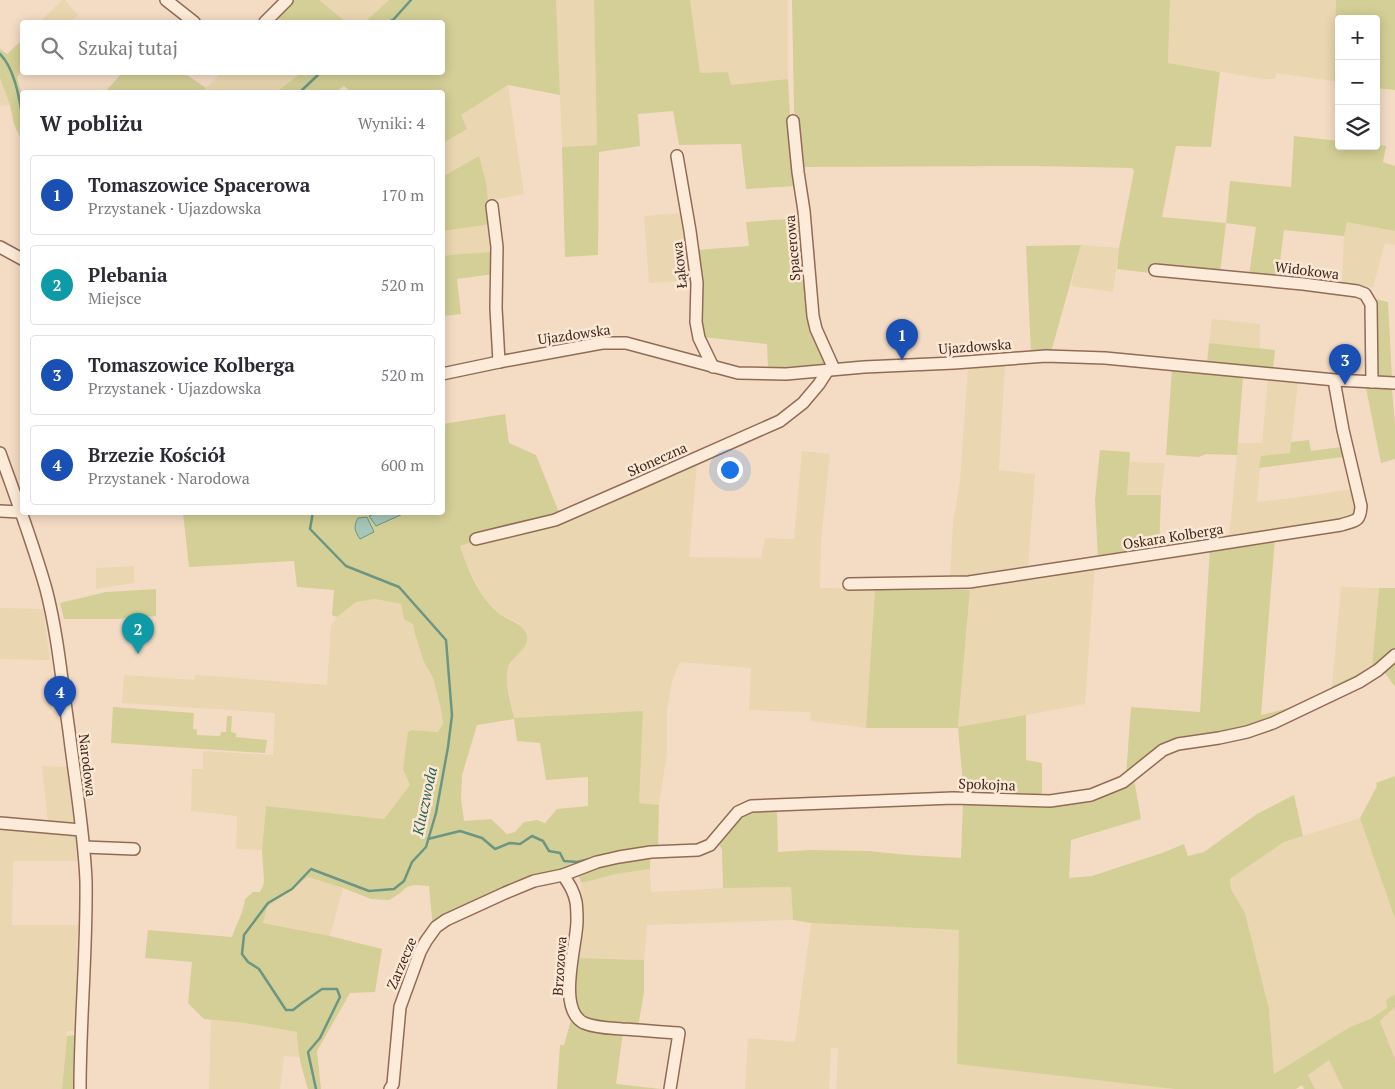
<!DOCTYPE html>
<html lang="pl">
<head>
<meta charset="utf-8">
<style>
  :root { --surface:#fff; --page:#f7f7f7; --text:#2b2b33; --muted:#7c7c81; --line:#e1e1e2; --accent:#111827 }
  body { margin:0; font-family:"PT Serif",serif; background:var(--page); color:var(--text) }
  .controls { position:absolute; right:15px; top:15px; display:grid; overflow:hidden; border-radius:5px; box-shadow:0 2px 12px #0003 }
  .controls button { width:45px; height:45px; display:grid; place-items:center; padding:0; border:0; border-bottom:1px solid var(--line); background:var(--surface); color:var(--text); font:25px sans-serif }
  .you { position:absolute; left:729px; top:469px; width:18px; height:18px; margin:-12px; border:4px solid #fff; border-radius:50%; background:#1a73e8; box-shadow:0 0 0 8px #1a73e833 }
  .badge { display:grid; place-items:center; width:32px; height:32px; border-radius:50%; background:var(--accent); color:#fff; font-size:16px; font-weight:700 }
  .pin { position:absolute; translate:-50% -41px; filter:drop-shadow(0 1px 2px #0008) }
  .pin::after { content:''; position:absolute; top:26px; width:18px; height:15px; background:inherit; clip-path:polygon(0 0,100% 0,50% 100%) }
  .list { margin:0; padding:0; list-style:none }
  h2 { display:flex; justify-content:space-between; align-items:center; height:65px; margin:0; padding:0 20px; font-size:21px }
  h2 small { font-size:16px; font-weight:400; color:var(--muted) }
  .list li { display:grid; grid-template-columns:32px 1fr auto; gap:15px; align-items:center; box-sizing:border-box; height:80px; margin:0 10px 10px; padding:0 10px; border:1px solid var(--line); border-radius:5px }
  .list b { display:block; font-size:19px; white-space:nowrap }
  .list p { margin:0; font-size:16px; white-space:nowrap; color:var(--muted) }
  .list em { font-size:16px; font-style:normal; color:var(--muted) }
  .icon { flex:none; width:28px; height:28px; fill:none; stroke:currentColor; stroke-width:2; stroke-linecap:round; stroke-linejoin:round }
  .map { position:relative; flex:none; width:1395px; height:1089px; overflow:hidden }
  .search { position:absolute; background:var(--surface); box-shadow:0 2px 12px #0003; left:20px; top:20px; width:425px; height:55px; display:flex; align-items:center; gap:12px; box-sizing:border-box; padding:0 18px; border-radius:5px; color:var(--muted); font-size:19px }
  .panel { position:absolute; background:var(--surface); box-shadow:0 2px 12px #0003; left:20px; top:90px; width:425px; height:425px; border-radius:5px }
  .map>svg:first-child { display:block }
  .farmland { fill:#ead6b0 }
  .green { fill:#d4cf96; fill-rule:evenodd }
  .water { fill:#a6c6b7; stroke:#6b9683 }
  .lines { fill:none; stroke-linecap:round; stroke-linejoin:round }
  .stream { stroke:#6b9683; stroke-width:2.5 }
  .minor-casing { stroke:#916b57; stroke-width:14 }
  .minor { stroke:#fdebd9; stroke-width:11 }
  .labels { text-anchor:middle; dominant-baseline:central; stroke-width:5; stroke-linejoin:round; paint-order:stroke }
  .street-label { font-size:14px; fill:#3f271d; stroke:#fae8d4 }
  .water-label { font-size:15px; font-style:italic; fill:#2a6153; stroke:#fae8d4 }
</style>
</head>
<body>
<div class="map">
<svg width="1395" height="1089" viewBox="0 0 1395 1089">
  <rect width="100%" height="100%" fill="#f4dcc4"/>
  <!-- farmland -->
  <g class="farmland">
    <polygon points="62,0 65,0 78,15 71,22 40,22"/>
    <polygon points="319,0 389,0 365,22 346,22"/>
    <polygon points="556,0 594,0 597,145 562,147"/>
    <polygon points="690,0 788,0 788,79 731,85 728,72 700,74"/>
    <polygon points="1170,0 1336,0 1334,81 1276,73 1275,79 1264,79 1168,63"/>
    <polygon points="221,73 301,73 276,92 202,92"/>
    <polygon points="0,78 10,105 0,106"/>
    <polygon points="508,85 524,194 489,201 486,182 479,156 443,177 442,143 466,129 460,115"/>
    <polygon points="683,213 692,280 649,283 644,216"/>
    <polygon points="1347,221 1395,231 1395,245 1385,243 1373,287 1342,285 1344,236"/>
    <polygon points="491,224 493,252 461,254 443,256 442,231"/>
    <polygon points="1081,245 1119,248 1113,292 1071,286"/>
    <polygon points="1212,319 1260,324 1260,348 1209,343"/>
    <polygon points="1005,364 999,470 1035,474 1028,569 950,580 953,524 960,480 968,367"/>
    <polygon points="1268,379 1298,382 1290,453 1261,456 1257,502 1300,497 1353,489 1356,505 1356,513 1349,520 1229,539 1238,443 1262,443"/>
    <polygon points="802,451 830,454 821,540 820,588 875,589 866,728 811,721 810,712 749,710 751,668 680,662 672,681 667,710 667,753 659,805 639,803 514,719 507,681 507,671 510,664 515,656 526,644 523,629 515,621 501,615 484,598 466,564 460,546 560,515 680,461 697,464 689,557 761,558 765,538 794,539"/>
    <polygon points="1129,462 1165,463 1161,495 1127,495"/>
    <polygon points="1095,564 1085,704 958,728 971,584"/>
    <polygon points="134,566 134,583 96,589 96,568"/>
    <polygon points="1341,587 1379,588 1372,667 1332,686"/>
    <polygon points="375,599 401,604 413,623 415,634 424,662 433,678 441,709 443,724 439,732 412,730 403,769 410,785 384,819 266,806 262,850 236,849 237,816 191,811 192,769 203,769 203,751 273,755 275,713 122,703 124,675 195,680 195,675 327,685 331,626 337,617 356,602"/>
    <polygon points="0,608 43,609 50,660 0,659"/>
    <polygon points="42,766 68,767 76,826 48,824"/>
    <polygon points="1360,818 1395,919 1395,994 1386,1000 1387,1008 1370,1019 1350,1027 1274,1074 1269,1009 1245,913 1231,889 1230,879 1284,842"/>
    <polygon points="0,826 67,833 76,838 77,861 13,861 12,925 78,925 75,1031 67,1031 62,1089 0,1089"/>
    <polygon points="650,869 651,892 723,888 791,887 793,920 647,925 644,960 577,958 581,937 583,914 581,883 616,874"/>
    <polygon points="308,877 343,888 330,936 263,923 267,907"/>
    <polygon points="811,923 959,930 1084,1077 1175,1089 836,1089 838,1049 831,1047 829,1089 745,1089 748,1038 795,1042"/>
    <polygon points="1395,1007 1395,1059 1380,1021"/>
    <polygon points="211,1020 245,1023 298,1032 297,1046 299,1057 284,1056 280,1089 209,1089"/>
    <polygon points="1329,1060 1340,1083 1343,1089 1315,1089 1308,1075"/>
  </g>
  <!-- green -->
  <g class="green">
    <polygon points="292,0 319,0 346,22 270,22"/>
    <polygon points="389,0 556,0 560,95 508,85 461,115 467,129 443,143 442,92 351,92 344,86 335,92 276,92 301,73 442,72 442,22 365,22"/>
    <polygon points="594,0 690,0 700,73 728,72 731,85 788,79 790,118 797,186 746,189 741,144 679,145 673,111 638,114 640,146 599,152 598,255 565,257 562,147 597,145"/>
    <polygon points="792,0 1170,0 1168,63 1220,72 1211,147 1176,146 1162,217 1226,223 1230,181 1291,187 1294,136 1339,141 1339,146 1376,146 1376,145 1386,146 1383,162 1395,166 1395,231 1347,222 1344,236 1284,230 1278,277 1249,275 1256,227 1226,223 1219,281 1117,269 1119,248 1134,171 1132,168 1034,166 802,167 799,159 794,109"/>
    <polygon points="1336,0 1395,0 1395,90 1376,88 1376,19 1339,19 1339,82 1334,81"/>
    <polygon points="20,42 22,43 22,71 17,77 22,96 22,142 14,124 10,105 0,78 0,49 7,54"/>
    <polygon points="123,72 184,73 206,88 202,92 105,92"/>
    <polygon points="479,156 486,182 491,224 443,231 442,177"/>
    <polygon points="801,218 811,317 828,364 768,368 767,344 702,337 697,250 749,246 746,222"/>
    <polygon points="1081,245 1051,352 1031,352 1026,246"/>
    <polygon points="493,252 495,274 457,279 461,314 443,316 442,256 461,254"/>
    <polygon points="1375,299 1388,302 1392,379 1382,378 1377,375 1374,304"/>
    <polygon points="1209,343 1275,350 1273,369 1207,362"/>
    <polygon points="1172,369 1243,376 1237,455 1206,454 1199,457 1166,455"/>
    <polygon points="1366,388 1392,388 1395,426 1395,459 1381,463"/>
    <path d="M505,414l4,29 27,12 24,60 -100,31c8,25 20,53 41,69 8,5 20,8 25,18 6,13 -11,21 -17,32 -6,14 2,38 5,53l129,-7 -4,92 20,2 -1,43 -78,15 -56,18 -91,47 -4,-42 -15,-1 -7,2 -8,7 -10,6 -18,-1 -28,-11 -35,-11 -41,30 -4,16 67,13 52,13 -7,43 -25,1 -33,58 4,38h-13c-6,-20 -11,-36 -11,-57l-52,-9 -41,-4 -16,-16 4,-41 -47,-4 3,-28 84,7c4,-13 12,-25 13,-38l8,-7h7l3,-6 1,-5 -2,-31 4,-44 118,13 26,-34 -7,-16 5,-37 4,-2 26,2 5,-8 -2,-15 -8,-31 -9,-16 -9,-28 -2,-10 -9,-5 -3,-15 -26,-5 -19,3 -19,15 -5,-2 2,-25 -37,-3 -3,-26 -105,6 -6,-54 259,-1 1,-88zM514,719l3,22 23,2 6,37 42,-3v29l-31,3 -12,14 -8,-3 -13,2 -9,10 -8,2 -16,-15 -27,2 -3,-22 1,-24 15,-50z"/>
    <polygon points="1309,440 1311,451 1341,447 1343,457 1259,468 1261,456 1290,453 1291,442"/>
    <polygon points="1100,450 1130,452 1127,495 1161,495 1159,550 1098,559 1095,500"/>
    <polygon points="1275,538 1261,715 1293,707 1321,694 1317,700 1262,723 1223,736 1171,741 1126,776 1131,707 1200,712 1210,548"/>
    <polygon points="1379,588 1395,588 1395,652 1385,661 1334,692 1332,686 1372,667"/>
    <polygon points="156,589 156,616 117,619 64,619 60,603 106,592"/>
    <polygon points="875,589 970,590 958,727 1026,715 1026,760 1042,763 1042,798 964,795 958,728 866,728"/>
    <polygon points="1395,659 1395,687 1383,670"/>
    <polygon points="113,707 194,713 193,729 197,730 197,735 220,736 221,732 226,732 227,716 232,716 231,732 236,733 236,737 267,740 265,753 111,743"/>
    <polygon points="1395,776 1395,919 1360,818 1377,786 1376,783"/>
    <polygon points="1134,779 1141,819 1071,840 1069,878 1092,876 1162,853 1184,844 1188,856 1204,852 1257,814 1294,795 1303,836 1284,842 1230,879 1231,889 1245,913 1269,1009 1274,1074 1350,1027 1370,1019 1387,1008 1386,1000 1395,994 1395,1007 1380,1021 1395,1059 1395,1089 1343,1089 1329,1060 1308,1075 1315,1089 1304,1089 1302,1085 1296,1089 1175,1089 957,1064 959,930 811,923 793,920 791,887 723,888 722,850 718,842 740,814 752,807 777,807 778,852 810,850 869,851 908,855 961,858 963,801 1067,804 1088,802 1111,794"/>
    <polygon points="650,855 650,869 616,874 581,883 578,873"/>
    <polygon points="577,958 644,960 644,992 638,1027 590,1023 574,1007 574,971"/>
    <polygon points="571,1020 594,1028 623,1032 616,1084 661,1089 557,1089 560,1045 564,1045"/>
    <polygon points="76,1035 75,1089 62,1089 67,1036"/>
  </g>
  <!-- water -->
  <g class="water">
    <polygon points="377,513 377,512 405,513 376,526 369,516"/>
    <path d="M367,517l7,15 -14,7c-5,-7 -7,-13 -2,-21z"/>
  </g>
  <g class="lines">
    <!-- stream -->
    <g class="stream">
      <polyline points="388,22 393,20 411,0"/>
      <path d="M0,54c14,14 19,42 22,61"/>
      <polyline points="300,92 321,72"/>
      <polyline points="313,512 310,529 346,566 399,587 446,640 452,715 448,747 436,813 426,847 412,862 404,881 394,889 369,891 311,869 292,889 268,903 244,935 242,954 248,962 259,969 286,1010 293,1010 302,1003 322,989 337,989 340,997 320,1038 308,1052 316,1089"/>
      <polyline points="428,839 460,831 482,838 495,849 510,843 520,844 532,836 543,841 549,851 560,853 564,861 577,862 590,859"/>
    </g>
    <defs>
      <g id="minor">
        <polyline points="166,0 194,22"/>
        <polyline points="265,22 287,0"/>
        <polyline points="793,121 798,172 804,211 813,316 816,329 834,369"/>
        <polyline points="677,156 690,231 697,283 696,322 699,338 713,367"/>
        <polyline points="492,206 497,247 496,308 499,362"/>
        <polyline points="0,247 22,259"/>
        <polyline points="1155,270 1303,284 1357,291 1365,294 1371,304 1372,382"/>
        <polyline points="442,374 499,362 602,343 626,343 738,373 786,374 864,367 954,363 1046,356 1105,358 1335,380 1395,383"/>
        <path d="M0,453c16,45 33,90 46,136 12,46 16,95 23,142 6,50 15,100 17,150 1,70 -6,139 -6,208"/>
        <polyline points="0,511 20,512"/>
        <polyline points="476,539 555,520 633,486 780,421 803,403 819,384 828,370"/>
        <path d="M849,584l120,-2 224,-34 148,-23c14,-5 19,-2 20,-19l-18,-76 -8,-44v-6"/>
        <polyline points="0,823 81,830"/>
        <polyline points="84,847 134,849"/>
        <path d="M563,875c6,9 11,16 13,27 1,6 1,13 1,19 0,24 -21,88 7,102 12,5 25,5 38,6 19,1 38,3 57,4l-9,56"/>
        <polyline points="390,1089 393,1084 400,1007 420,952 426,941 436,927 446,920 505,893 534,881 563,875 597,862 619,857 651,852 698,850 710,845 738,812 751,806 953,798 1050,801 1091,795 1123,782 1163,750 1178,744 1219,738 1247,732 1273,723 1359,682 1378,670 1395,655"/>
      </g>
    </defs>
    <!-- minor casing -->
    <use href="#minor" class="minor-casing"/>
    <!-- minor -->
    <use href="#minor" class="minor"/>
  </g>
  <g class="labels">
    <!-- street labels -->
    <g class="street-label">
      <text transform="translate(792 248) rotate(-95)">Spacerowa</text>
      <text transform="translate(679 265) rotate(-96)">Łąkowa</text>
      <text transform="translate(1307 270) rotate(7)">Widokowa</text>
      <text transform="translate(574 334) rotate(-8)">Ujazdowska</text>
      <text transform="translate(975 346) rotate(-4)">Ujazdowska</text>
      <text transform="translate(657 459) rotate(-24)">Słoneczna</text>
      <text transform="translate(1173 536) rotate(-9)">Oskara Kolberga</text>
      <text transform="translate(88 765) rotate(83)">Narodowa</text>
      <text transform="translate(987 784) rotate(2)">Spokojna</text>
      <text transform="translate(401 963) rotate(-67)">Zarzecze</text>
      <text transform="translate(559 966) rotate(-86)">Brzozowa</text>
    </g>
    <!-- water labels -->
    <g class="water-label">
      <text transform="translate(424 801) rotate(-78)">Kluczwoda</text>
    </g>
  </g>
</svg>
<div class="controls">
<button>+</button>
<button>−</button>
<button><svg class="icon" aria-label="layers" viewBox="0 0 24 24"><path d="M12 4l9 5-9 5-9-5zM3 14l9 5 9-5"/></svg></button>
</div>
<div class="you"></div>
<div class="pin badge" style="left:902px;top:360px;background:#1a4fb4">1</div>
<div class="pin badge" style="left:138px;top:654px;background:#0f9aa8">2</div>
<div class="pin badge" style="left:1345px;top:385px;background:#1a4fb4">3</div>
<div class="pin badge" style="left:60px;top:717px;background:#1a4fb4">4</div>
<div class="search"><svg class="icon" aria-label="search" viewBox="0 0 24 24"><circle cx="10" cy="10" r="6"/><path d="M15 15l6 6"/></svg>Szukaj tutaj</div>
<section class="panel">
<h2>W pobliżu<small>Wyniki: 4</small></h2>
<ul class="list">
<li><span class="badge" style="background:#1a4fb4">1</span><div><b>Tomaszowice Spacerowa</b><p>Przystanek · Ujazdowska</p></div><em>170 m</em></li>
<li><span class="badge" style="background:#0f9aa8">2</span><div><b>Plebania</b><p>Miejsce</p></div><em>520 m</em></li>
<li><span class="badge" style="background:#1a4fb4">3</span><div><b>Tomaszowice Kolberga</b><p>Przystanek · Ujazdowska</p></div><em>520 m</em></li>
<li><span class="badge" style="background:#1a4fb4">4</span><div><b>Brzezie Kościół</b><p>Przystanek · Narodowa</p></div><em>600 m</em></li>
</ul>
</section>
</div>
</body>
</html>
